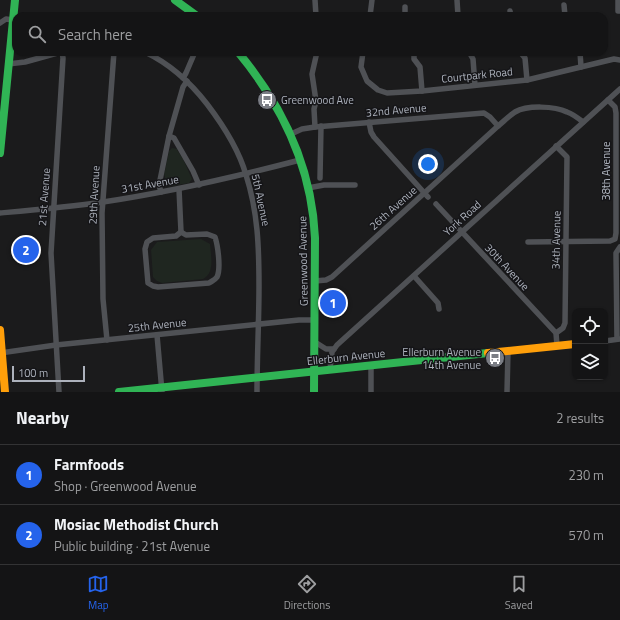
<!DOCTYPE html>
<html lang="en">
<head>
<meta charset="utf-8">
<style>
  :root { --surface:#141415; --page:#1d1d1e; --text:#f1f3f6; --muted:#9d9ea0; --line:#333334; --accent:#2563eb }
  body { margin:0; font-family:"Titillium Web",sans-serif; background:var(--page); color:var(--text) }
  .controls { position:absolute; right:12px; bottom:12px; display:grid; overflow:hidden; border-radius:8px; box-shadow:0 1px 3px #0004 }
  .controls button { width:36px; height:36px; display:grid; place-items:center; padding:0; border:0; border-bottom:1px solid var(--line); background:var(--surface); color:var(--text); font:20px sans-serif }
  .scale { position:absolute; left:12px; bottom:10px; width:73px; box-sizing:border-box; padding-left:4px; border:2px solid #adb2bc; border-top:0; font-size:11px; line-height:14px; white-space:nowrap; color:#adb2bc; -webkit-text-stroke:3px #151518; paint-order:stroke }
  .you { position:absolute; left:428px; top:164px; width:14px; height:14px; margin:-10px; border:3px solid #fff; border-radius:50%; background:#1a73e8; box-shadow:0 0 0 6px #1a73e833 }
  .badge { display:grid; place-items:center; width:26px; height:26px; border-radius:50%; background:var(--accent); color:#fff; font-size:13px; font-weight:700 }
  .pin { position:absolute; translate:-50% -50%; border:2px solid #fff; box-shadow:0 1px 4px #0006 }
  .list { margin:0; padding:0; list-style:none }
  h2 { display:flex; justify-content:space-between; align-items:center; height:52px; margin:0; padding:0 16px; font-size:17px }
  h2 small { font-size:13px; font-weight:400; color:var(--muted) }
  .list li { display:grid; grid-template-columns:26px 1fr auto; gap:12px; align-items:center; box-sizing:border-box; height:60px; padding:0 16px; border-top:1px solid var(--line) }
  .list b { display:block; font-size:15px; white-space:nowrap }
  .list p { margin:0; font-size:13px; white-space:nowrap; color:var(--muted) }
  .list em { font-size:13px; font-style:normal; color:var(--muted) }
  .icon { flex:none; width:22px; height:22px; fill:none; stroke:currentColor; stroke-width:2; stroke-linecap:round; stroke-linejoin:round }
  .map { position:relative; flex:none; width:620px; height:392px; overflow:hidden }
  .search { position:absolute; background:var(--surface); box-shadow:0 1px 3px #0004; left:12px; right:12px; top:12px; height:44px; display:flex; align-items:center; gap:10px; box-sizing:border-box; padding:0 14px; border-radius:12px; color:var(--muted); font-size:15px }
  .sheet { height:172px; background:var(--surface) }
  nav { display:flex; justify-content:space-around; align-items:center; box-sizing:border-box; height:56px; border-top:1px solid var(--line); background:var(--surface); font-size:11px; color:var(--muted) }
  nav a { display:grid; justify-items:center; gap:2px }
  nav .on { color:var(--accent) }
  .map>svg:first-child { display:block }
  .green { fill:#1f2620 }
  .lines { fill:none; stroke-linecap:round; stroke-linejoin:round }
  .street { stroke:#4f5155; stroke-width:5.5 }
  .fast { stroke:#30b455; stroke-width:8 }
  .slow { stroke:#ff9f0a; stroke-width:8 }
  .labels { text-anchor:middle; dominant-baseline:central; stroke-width:3; stroke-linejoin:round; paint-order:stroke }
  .street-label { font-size:11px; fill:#adb2bc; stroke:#151518 }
  .poi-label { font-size:11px; fill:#adb2bc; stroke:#151518; text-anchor:start }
</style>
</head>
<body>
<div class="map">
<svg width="620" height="392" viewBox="0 0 620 392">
  <rect width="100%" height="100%" fill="#1b1b1c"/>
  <!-- green -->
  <g class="green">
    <polygon points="172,148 178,149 177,150 183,159 192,179 189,183 165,187 164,184 165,176 164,175 169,151"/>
    <path d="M201,239l9,5c1,12 5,29 -7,35l-41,4 -5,-2 -4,-4 -2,-27 6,-8z"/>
  </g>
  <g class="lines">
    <!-- street -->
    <g class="street">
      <polyline points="315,0 316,16"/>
      <polyline points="457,0 458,16"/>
      <polyline points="618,0 618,11 620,11"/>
      <polyline points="564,5 565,16"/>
      <polyline points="405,7 405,16"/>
      <polyline points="510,11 511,16"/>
      <polyline points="370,16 372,0"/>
      <polyline points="0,23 6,19 13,20"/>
      <path d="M145,52c25,12 45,30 62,52 16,21 32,46 39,71 12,37 13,73 13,111 0,35 -2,71 -2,106"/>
      <polyline points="363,52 361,67 367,81 378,90 387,93 422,91 527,80 614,59 620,60"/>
      <polyline points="414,52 414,59 420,67 422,91"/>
      <polyline points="469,52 473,59 475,85"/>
      <polyline points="520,52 525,58 527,80"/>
      <polyline points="580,52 581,67"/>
      <polyline points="8,64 25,62 61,52"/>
      <polyline points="183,78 186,73 195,52"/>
      <polyline points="369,122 371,132 374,137 428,197"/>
      <polyline points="315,127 314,109 316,101 312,74 317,52"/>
      <polyline points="291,134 302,129 315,127 484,113 490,117 498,126"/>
      <polyline points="169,136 174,138 193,171 199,185"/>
      <polyline points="320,178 321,126"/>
      <polyline points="308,188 324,185 355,185"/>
      <polyline points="179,189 181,232"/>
      <polyline points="161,192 159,185 169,136 183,87 187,81"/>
      <polyline points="436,204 556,333 557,346"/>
      <path d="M0,213c34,-3 69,-6 103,-11 67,-10 132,-25 197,-42"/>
      <path d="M181,232l5,3 21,-1 8,3c3,9 6,32 2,40 -2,3 -5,4 -8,6l-51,4 -5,-1 -5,-3 -3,-34 2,-7 6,-4 23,-2z"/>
      <polyline points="528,242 610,241 615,239 616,233 616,113 615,107 608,100"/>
      <polyline points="414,276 438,303 439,309"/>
      <path d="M315,281l11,-1 6,-3 166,-151c5,-4 11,-10 17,-14 12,-7 40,-6 52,0 6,2 11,6 16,10"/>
      <polyline points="556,333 563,328 565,323 567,157 556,146"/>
      <polyline points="157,335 162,392"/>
      <polyline points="617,339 616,253 620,247"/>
      <polyline points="107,340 103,299 102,213 114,52"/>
      <polyline points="605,341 620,339"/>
      <polyline points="315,342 326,349 334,349"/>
      <polyline points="0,353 56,345 299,320 315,320"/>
      <polyline points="330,369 332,352 337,345 620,89"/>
      <polyline points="59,392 51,253 63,58 62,52"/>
      <polyline points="371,392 371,365"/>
      <polyline points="507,392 508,351"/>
    </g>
    <!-- fast -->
    <g class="fast">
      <polyline points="175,0 197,16"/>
      <path d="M238,52c44,53 74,116 77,186l-1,154"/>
      <polyline points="0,153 15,0"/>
      <polyline points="119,392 488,353"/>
    </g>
    <!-- slow -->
    <g class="slow">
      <polyline points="0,330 5,392"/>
      <polyline points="488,353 575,344"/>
    </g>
  </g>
  <!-- icons -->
  <defs>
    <symbol id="bus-disc" viewBox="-11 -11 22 22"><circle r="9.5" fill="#7a7d84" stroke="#151518"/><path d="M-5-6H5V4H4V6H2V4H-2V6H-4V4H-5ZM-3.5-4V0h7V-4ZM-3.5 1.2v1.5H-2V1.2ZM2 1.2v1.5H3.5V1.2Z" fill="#fff"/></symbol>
  </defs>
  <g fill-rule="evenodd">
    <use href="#bus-disc" x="256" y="89" width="22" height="22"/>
    <use href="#bus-disc" x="484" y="347" width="22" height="22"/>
  </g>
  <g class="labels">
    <!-- street labels -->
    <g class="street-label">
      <text transform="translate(477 75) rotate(-6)">Courtpark Road</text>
      <text transform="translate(396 110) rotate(-5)">32nd Avenue</text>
      <text transform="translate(606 171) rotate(-90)">38th Avenue</text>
      <text transform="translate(150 184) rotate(-10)">31st Avenue</text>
      <text transform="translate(94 195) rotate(-87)">29th Avenue</text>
      <text transform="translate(44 197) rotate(-86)">21st Avenue</text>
      <text transform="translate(261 200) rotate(78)">5th Avenue</text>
      <text transform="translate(393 208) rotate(-42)">26th Avenue</text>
      <text transform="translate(462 218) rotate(-42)">York Road</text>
      <text transform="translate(556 240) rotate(-89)">34th Avenue</text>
      <text transform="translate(303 261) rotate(-91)">Greenwood Avenue</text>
      <text transform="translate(507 267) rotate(47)">30th Avenue</text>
      <text transform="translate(157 325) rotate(-6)">25th Avenue</text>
      <text transform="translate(346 357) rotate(-6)">Ellerburn Avenue</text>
    </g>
    <!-- poi labels -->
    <g class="poi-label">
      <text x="281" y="100">Greenwood Ave</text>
      <text x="481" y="352" text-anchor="end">Ellerburn Avenue<tspan x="481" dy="13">14th Avenue</tspan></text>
    </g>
  </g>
</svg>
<div class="controls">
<button><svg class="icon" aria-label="locate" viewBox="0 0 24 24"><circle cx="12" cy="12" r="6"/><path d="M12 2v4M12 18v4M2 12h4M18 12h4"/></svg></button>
<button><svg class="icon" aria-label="layers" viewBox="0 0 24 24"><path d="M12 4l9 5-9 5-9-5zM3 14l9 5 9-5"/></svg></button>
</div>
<div class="scale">100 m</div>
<div class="you"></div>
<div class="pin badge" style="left:333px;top:303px">1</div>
<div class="pin badge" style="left:26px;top:250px">2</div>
<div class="search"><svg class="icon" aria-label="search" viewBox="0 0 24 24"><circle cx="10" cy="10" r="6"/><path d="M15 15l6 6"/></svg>Search here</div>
</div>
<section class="sheet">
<h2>Nearby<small>2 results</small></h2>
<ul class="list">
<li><span class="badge">1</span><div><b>Farmfoods</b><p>Shop · Greenwood Avenue</p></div><em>230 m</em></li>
<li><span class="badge">2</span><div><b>Mosiac Methodist Church</b><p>Public building · 21st Avenue</p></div><em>570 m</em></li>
</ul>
</section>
<nav>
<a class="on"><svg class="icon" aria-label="map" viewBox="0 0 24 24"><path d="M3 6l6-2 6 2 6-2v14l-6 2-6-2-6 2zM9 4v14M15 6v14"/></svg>Map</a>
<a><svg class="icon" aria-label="directions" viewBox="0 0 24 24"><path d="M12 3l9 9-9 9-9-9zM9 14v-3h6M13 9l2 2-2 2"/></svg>Directions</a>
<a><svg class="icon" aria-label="saved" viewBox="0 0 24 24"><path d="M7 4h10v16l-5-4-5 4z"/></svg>Saved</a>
</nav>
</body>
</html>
